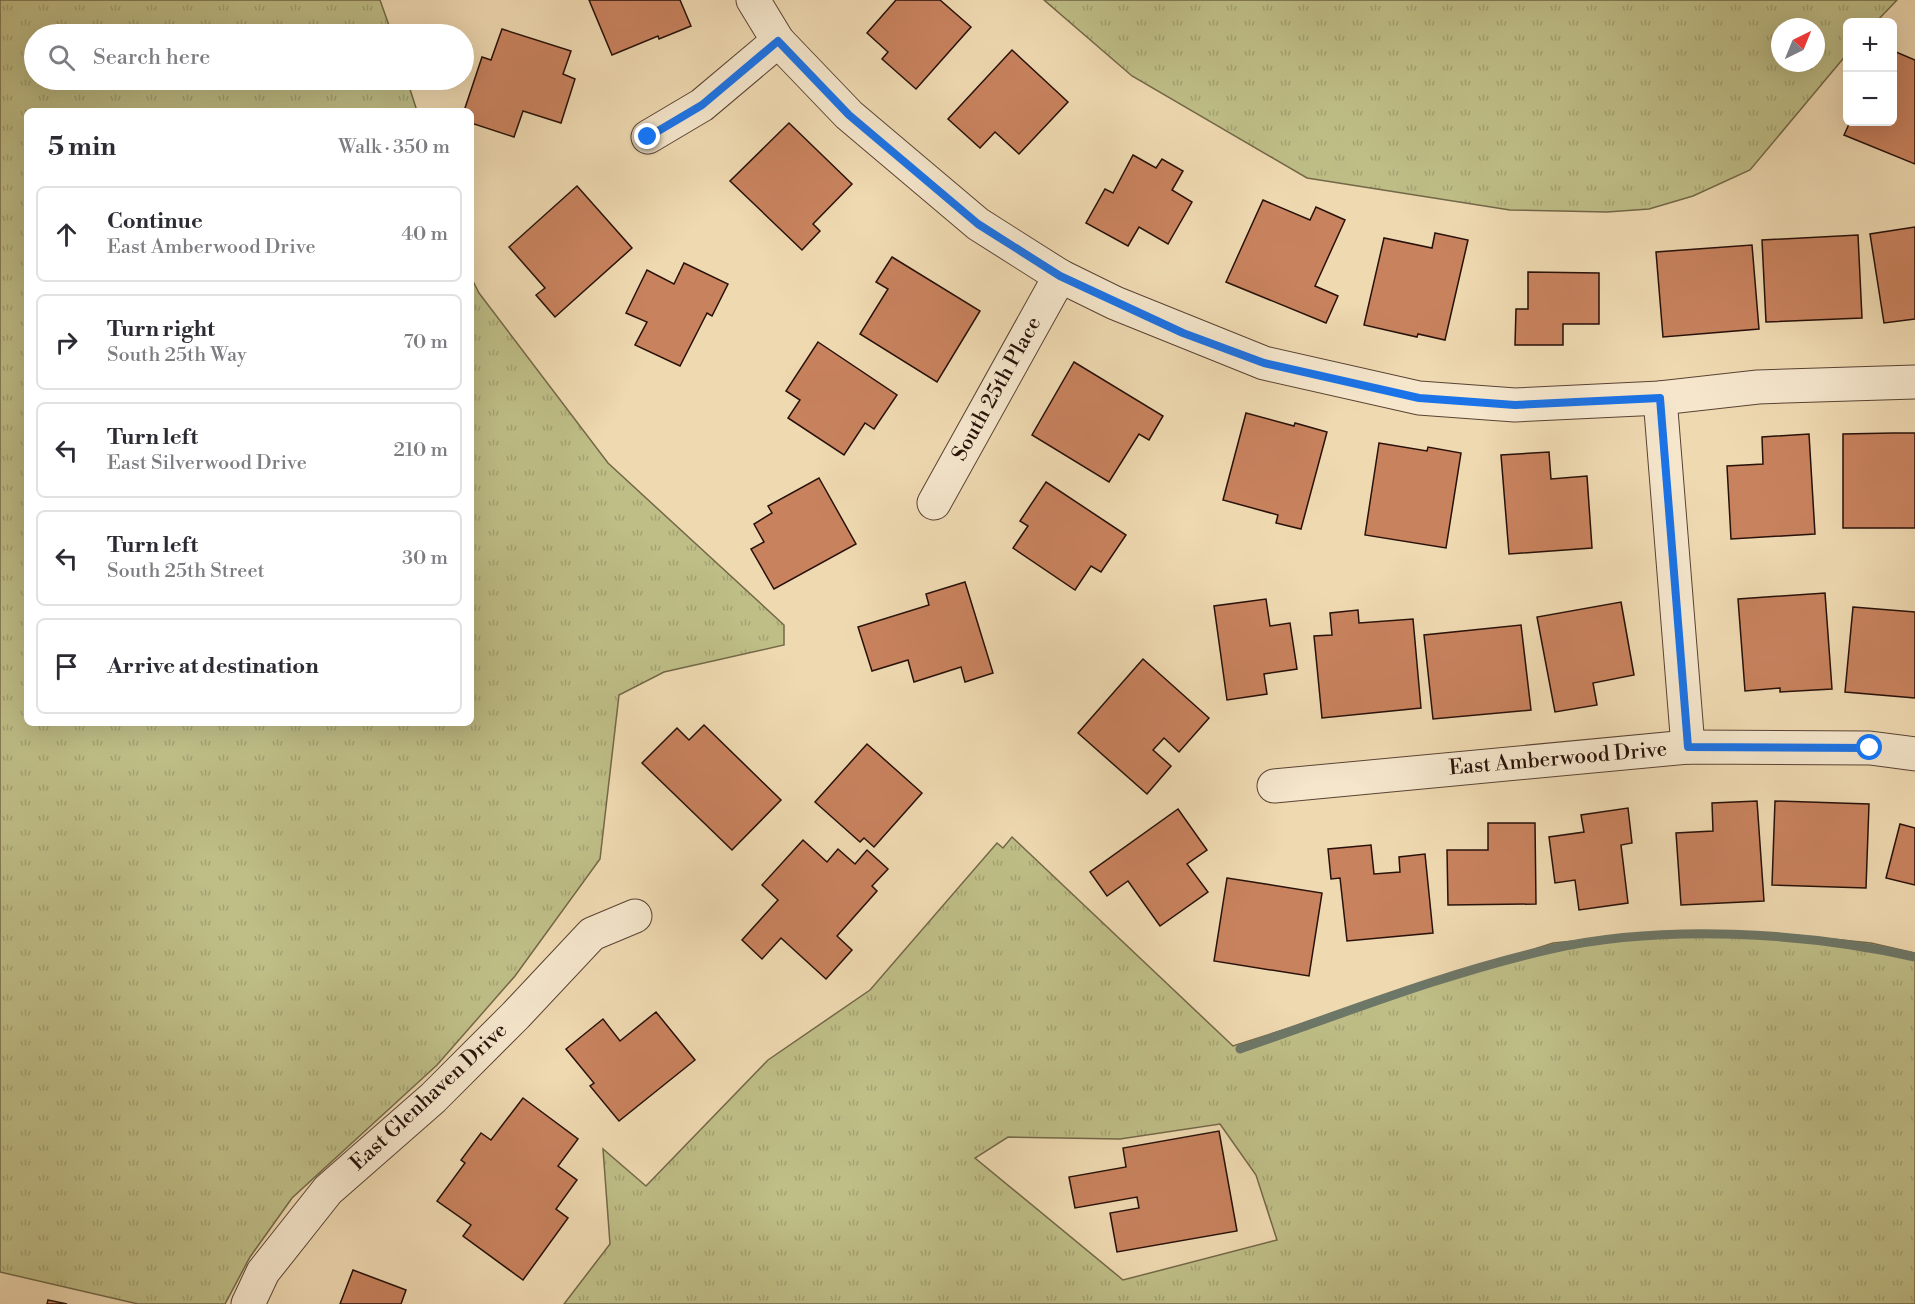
<!DOCTYPE html>
<html lang="en">
<head>
<meta charset="utf-8">
<style>
  :root { --surface:#fff; --page:#f7f7f7; --text:#2b2b33; --muted:#7c7c81; --line:#e1e1e2 }
  body { margin:0; font-family:"Libre Bodoni",serif; background:var(--page); color:var(--text) }
  .controls { position:absolute; right:18px; top:18px; display:grid; overflow:hidden; border-radius:9px; box-shadow:0 6px 24px #0002 }
  .controls button { width:54px; height:54px; display:grid; place-items:center; padding:0; border:0; border-bottom:2px solid var(--line); background:var(--surface); color:var(--text); font:30px sans-serif }
  .compass { position:absolute; left:1771px; top:18px; width:54px; height:54px; border-radius:50%; background:var(--surface); box-shadow:0 6px 24px #0002; rotate:43deg }
  .stop { position:absolute; width:18px; height:18px; margin:-14px; border:4px solid #1a73e8; border-radius:50%; background:#fff }
  .stop.end { background:#1a73e8; border-color:#fff; box-shadow:0 2px 6px #0008 }
  .list { margin:0; padding:0; list-style:none }
  h2 { display:flex; justify-content:space-between; align-items:center; height:78px; margin:0; padding:0 24px; font-size:26px }
  h2 small { font-size:20px; font-weight:400; color:var(--muted) }
  .list li { display:grid; grid-template-columns:39px 1fr auto; gap:18px; align-items:center; box-sizing:border-box; height:96px; margin:0 12px 12px; padding:0 12px; border:2px solid var(--line); border-radius:9px }
  .list b { display:block; font-size:22px; white-space:nowrap }
  .list p { margin:0; font-size:20px; white-space:nowrap; color:var(--muted) }
  .list em { font-size:20px; font-style:normal; color:var(--muted) }
  .icon { flex:none; width:33px; height:33px; fill:none; stroke:currentColor; stroke-width:2; stroke-linecap:round; stroke-linejoin:round }
  .map { position:relative; flex:none; width:1915px; height:1304px; overflow:hidden }
  .search { position:absolute; background:var(--surface); box-shadow:0 6px 24px #0002; left:24px; top:24px; width:450px; height:66px; display:flex; align-items:center; gap:15px; box-sizing:border-box; padding:0 21px; border-radius:33px; color:var(--muted); font-size:22px }
  .panel { position:absolute; background:var(--surface); box-shadow:0 6px 24px #0002; left:24px; top:108px; width:450px; height:618px; border-radius:9px }
  .map>svg:first-child { display:block }
  .grass { fill:url(#grass-tufts); stroke:#736848; stroke-width:1.5; fill-rule:evenodd }
  .lines { fill:none; stroke-linecap:round; stroke-linejoin:round }
  .stream { stroke:#6d7767; stroke-width:9 }
  .building { fill:#c8825e; stroke:#271109; stroke-width:1.5 }
  .minor-casing { stroke:#594333; stroke-width:35 }
  .minor { stroke:#f5e6cc; stroke-width:33 }
  .route { stroke:#1a73e8; stroke-width:8 }
  .labels { text-anchor:middle; dominant-baseline:central; stroke-width:4.5; stroke-linejoin:round; paint-order:stroke }
  .street-label { font-size:21px; fill:#271109; stroke:#f5e6cc }
</style>
</head>
<body>
<div class="map">
<svg width="1915" height="1304" viewBox="0 0 1915 1304">
  <defs>
    <pattern id="grass-tufts" width="24" height="20" patternUnits="userSpaceOnUse" patternTransform="scale(1.5)"><rect width="24" height="20" fill="#bfbe87"/><path d="M3 7l-1-3M5 7V3M7 7l1-3M15 17l-1-3M17 17v-4M19 17l1-3" fill="none" stroke="#a4a273"/></pattern>
  </defs>
  <rect width="100%" height="100%" fill="#efd9b1"/>
  <filter id="stains"><feTurbulence type="fractalNoise" baseFrequency=".00333" numOctaves="4"/><feColorMatrix values="0 0 0 0 .2 0 0 0 0 .09 0 0 0 0 .02 0 0 0 .5 -.17"/></filter>
  <radialGradient id="worn" r=".72"><stop offset=".6" stop-color="#630" stop-opacity="0"/><stop offset="1" stop-color="#630" stop-opacity=".3"/></radialGradient>
  <!-- grass -->
  <g class="grass">
    <polygon points="0,0 380,0 392,34 34,34 34,80 407,80 417,111 27,111 27,723 471,723 471,277 479,293 608,463 784,625 784,645 664,672 619,695 600,859 515,976 437,1065 292,1198 250,1257 225,1304 138,1304 0,1272"/>
    <path d="M1044,0h853l-21,22h-28l-1,32 -97,116 -57,26 -44,13 -42,3 -97,-2 -203,-32 -175,-102zM1780,27h36v36h-36z"/>
    <path d="M1012,837l221,209 320,-103 115,-11 105,1 98,10 44,10v351h-1351l46,-60 -7,-95 43,37 122,-126 102,-70 127,-147 6,5zM1220,1124l36,51 21,65 -154,40 -148,-122 33,-21 112,2z"/>
  </g>
  <g class="lines">
    <!-- stream -->
    <path class="stream" d="M1240,1049c102,-35 205,-76 311,-100 112,-25 253,-17 364,8"/>
  </g>
  <!-- building -->
  <g class="building">
    <polygon points="589,0 680,0 691,26 659,39 658,36 612,55"/>
    <polygon points="896,0 940,0 971,27 916,89 882,59 888,52 867,33"/>
    <polygon points="502,29 571,51 563,74 575,79 561,123 523,111 514,137 471,123 471,111 464,111 482,57 491,60"/>
    <polygon points="1012,50 1068,102 1019,154 995,132 980,148 948,119"/>
    <polygon points="1896,52 1915,60 1915,164 1844,135 1850,122 1892,122 1892,61"/>
    <polygon points="789,123 852,184 813,224 820,231 802,250 730,181"/>
    <polygon points="1133,155 1156,168 1162,159 1183,171 1172,190 1192,202 1168,244 1139,227 1128,246 1086,223 1105,189 1113,193"/>
    <polygon points="577,186 632,248 555,317 536,295 545,288 509,247"/>
    <polygon points="1263,200 1310,220 1316,207 1345,220 1315,286 1338,296 1326,323 1226,282"/>
    <polygon points="1915,227 1915,319 1884,323 1870,234"/>
    <polygon points="1435,233 1468,240 1445,340 1418,334 1417,337 1364,325 1384,238 1432,248"/>
    <polygon points="1858,235 1862,318 1766,322 1762,240"/>
    <polygon points="1752,245 1759,329 1663,337 1656,252"/>
    <polygon points="892,257 980,311 937,382 860,334 888,289 876,282"/>
    <polygon points="684,263 728,284 712,316 707,313 680,366 635,345 647,322 626,313 647,270 674,284"/>
    <polygon points="1528,272 1599,273 1599,324 1563,324 1563,345 1515,345 1516,309 1528,309"/>
    <polygon points="818,342 897,395 874,429 865,423 844,455 788,418 800,400 786,391"/>
    <polygon points="1074,362 1163,416 1149,440 1139,434 1109,482 1032,435"/>
    <polygon points="1246,413 1294,426 1295,423 1327,432 1301,529 1276,523 1278,515 1223,500"/>
    <polygon points="1893,433 1915,433 1915,528 1843,528 1843,434"/>
    <polygon points="1809,434 1815,534 1731,539 1727,466 1763,464 1762,437"/>
    <polygon points="1379,443 1427,451 1428,447 1461,453 1446,548 1365,535"/>
    <polygon points="1549,452 1551,479 1587,476 1592,548 1509,554 1501,455"/>
    <polygon points="819,478 856,544 774,589 751,549 764,542 754,524 772,513 768,506"/>
    <polygon points="1046,482 1126,535 1101,572 1091,566 1075,590 1013,548 1028,526 1020,521"/>
    <polygon points="965,582 993,673 965,682 961,667 914,682 908,660 872,671 858,627 929,605 926,594"/>
    <polygon points="1825,593 1832,689 1780,692 1780,688 1745,691 1738,599"/>
    <polygon points="1266,599 1270,626 1290,623 1297,669 1264,674 1267,694 1227,700 1214,606"/>
    <polygon points="1621,602 1634,675 1593,683 1597,705 1555,712 1537,617"/>
    <polygon points="1853,607 1915,612 1915,698 1845,692"/>
    <polygon points="1358,610 1359,623 1413,619 1421,708 1322,718 1314,636 1332,635 1330,613"/>
    <polygon points="1521,625 1531,710 1433,719 1424,635"/>
    <polygon points="1143,659 1209,718 1179,752 1164,738 1153,750 1171,766 1147,794 1078,733"/>
    <polygon points="704,725 781,800 732,850 642,763 677,728 689,740"/>
    <polygon points="867,744 922,793 874,847 864,838 860,842 815,802"/>
    <polygon points="1757,801 1764,901 1681,905 1676,833 1713,831 1712,803"/>
    <polygon points="1775,801 1869,804 1866,888 1772,885"/>
    <polygon points="1628,808 1632,843 1621,845 1628,903 1579,910 1575,880 1555,883 1549,837 1584,832 1581,815"/>
    <polygon points="1178,809 1207,850 1187,864 1208,892 1160,926 1128,881 1107,896 1090,872"/>
    <polygon points="1488,823 1535,823 1536,904 1448,905 1447,850 1488,850"/>
    <polygon points="1900,824 1915,828 1915,885 1886,878"/>
    <polygon points="803,840 827,862 838,849 855,864 867,850 888,869 872,886 877,891 837,936 852,950 826,979 781,938 762,959 742,940 778,900 762,885"/>
    <polygon points="1371,845 1374,874 1400,872 1399,857 1425,854 1433,933 1347,941 1340,878 1331,879 1328,849"/>
    <polygon points="1227,878 1322,893 1309,976 1214,961"/>
    <polygon points="656,1012 695,1060 619,1121 590,1086 594,1083 566,1049 603,1019 620,1041"/>
    <polygon points="523,1098 578,1139 558,1166 577,1180 556,1209 568,1218 523,1280 463,1236 471,1225 437,1201 465,1163 461,1160 481,1133 491,1140"/>
    <polygon points="1219,1131 1237,1231 1117,1252 1110,1213 1139,1208 1137,1197 1075,1208 1069,1177 1126,1167 1123,1148"/>
    <polygon points="353,1270 406,1290 401,1304 340,1304"/>
    <polygon points="48,1300 67,1304 47,1304"/>
  </g>
  <g class="lines">
    <defs>
      <g id="minor">
        <polyline points="753,0 778,41 849,115 978,224 1060,276 1115,303 1264,363 1419,398 1515,405 1660,398 1758,387 1915,382"/>
        <polyline points="648,137 702,105 778,41"/>
        <polyline points="1660,398 1688,747"/>
        <polyline points="934,503 1060,276"/>
        <polyline points="1274,786 1688,747 1870,748 1915,754"/>
        <polyline points="248,1304 263,1272 328,1190 433,1098 516,1015 592,934 635,916"/>
      </g>
    </defs>
    <!-- minor casing -->
    <use href="#minor" class="minor-casing"/>
    <!-- minor -->
    <use href="#minor" class="minor"/>
  </g>
  <g class="lines">
    <!-- route -->
    <polyline class="route" points="648,137 702,105 778,41 849,115 978,224 1060,276 1183,333 1264,363 1419,398 1515,405 1660,398 1688,747 1870,748"/>
  </g>
  <g class="labels">
    <!-- street labels -->
    <g class="street-label">
      <text transform="translate(997 389) rotate(-61)">South 25th Place</text>
      <text transform="translate(1558 759) rotate(-5)">East Amberwood Drive</text>
      <text transform="translate(429 1097) rotate(-43)">East Glenhaven Drive</text>
    </g>
  </g>
  <rect width="100%" height="100%" filter="url(#stains)"/>
  <rect width="100%" height="100%" fill="url(#worn)"/>
</svg>
<div class="controls">
<button>+</button>
<button>−</button>
</div>
<svg class="compass" viewBox="-18 -18 36 36"><path d="M0-13l5 13h-10z" fill="#e53935"/><path d="M0 13l5-13h-10z" fill="#7c7c81"/></svg>
<div class="stop" style="left:1870px;top:748px"></div>
<div class="stop end" style="left:648px;top:137px"></div>
<div class="search"><svg class="icon" aria-label="search" viewBox="0 0 24 24"><circle cx="10" cy="10" r="6"/><path d="M15 15l6 6"/></svg>Search here</div>
<section class="panel">
<h2>5 min<small>Walk · 350 m</small></h2>
<ul class="list">
<li><svg class="icon" aria-label="ahead" viewBox="0 0 24 24"><path d="M12 20V5M6 11l6-6 6 6"/></svg><div><b>Continue</b><p>East Amberwood Drive</p></div><em>40 m</em></li>
<li><svg class="icon" aria-label="right" viewBox="0 0 24 24"><path d="M7 20v-9h11M14 6l5 5-5 5"/></svg><div><b>Turn right</b><p>South 25th Way</p></div><em>70 m</em></li>
<li><svg class="icon" aria-label="left" viewBox="0 0 24 24"><path d="M17 20v-9H6M10 6l-5 5 5 5"/></svg><div><b>Turn left</b><p>East Silverwood Drive</p></div><em>210 m</em></li>
<li><svg class="icon" aria-label="left" viewBox="0 0 24 24"><path d="M17 20v-9H6M10 6l-5 5 5 5"/></svg><div><b>Turn left</b><p>South 25th Street</p></div><em>30 m</em></li>
<li><svg class="icon" aria-label="arrive" viewBox="0 0 24 24"><path d="M6 21V4h12l-3 4 3 4H6"/></svg><div><b>Arrive at destination</b></div></li>
</ul>
</section>
</div>
</body>
</html>
